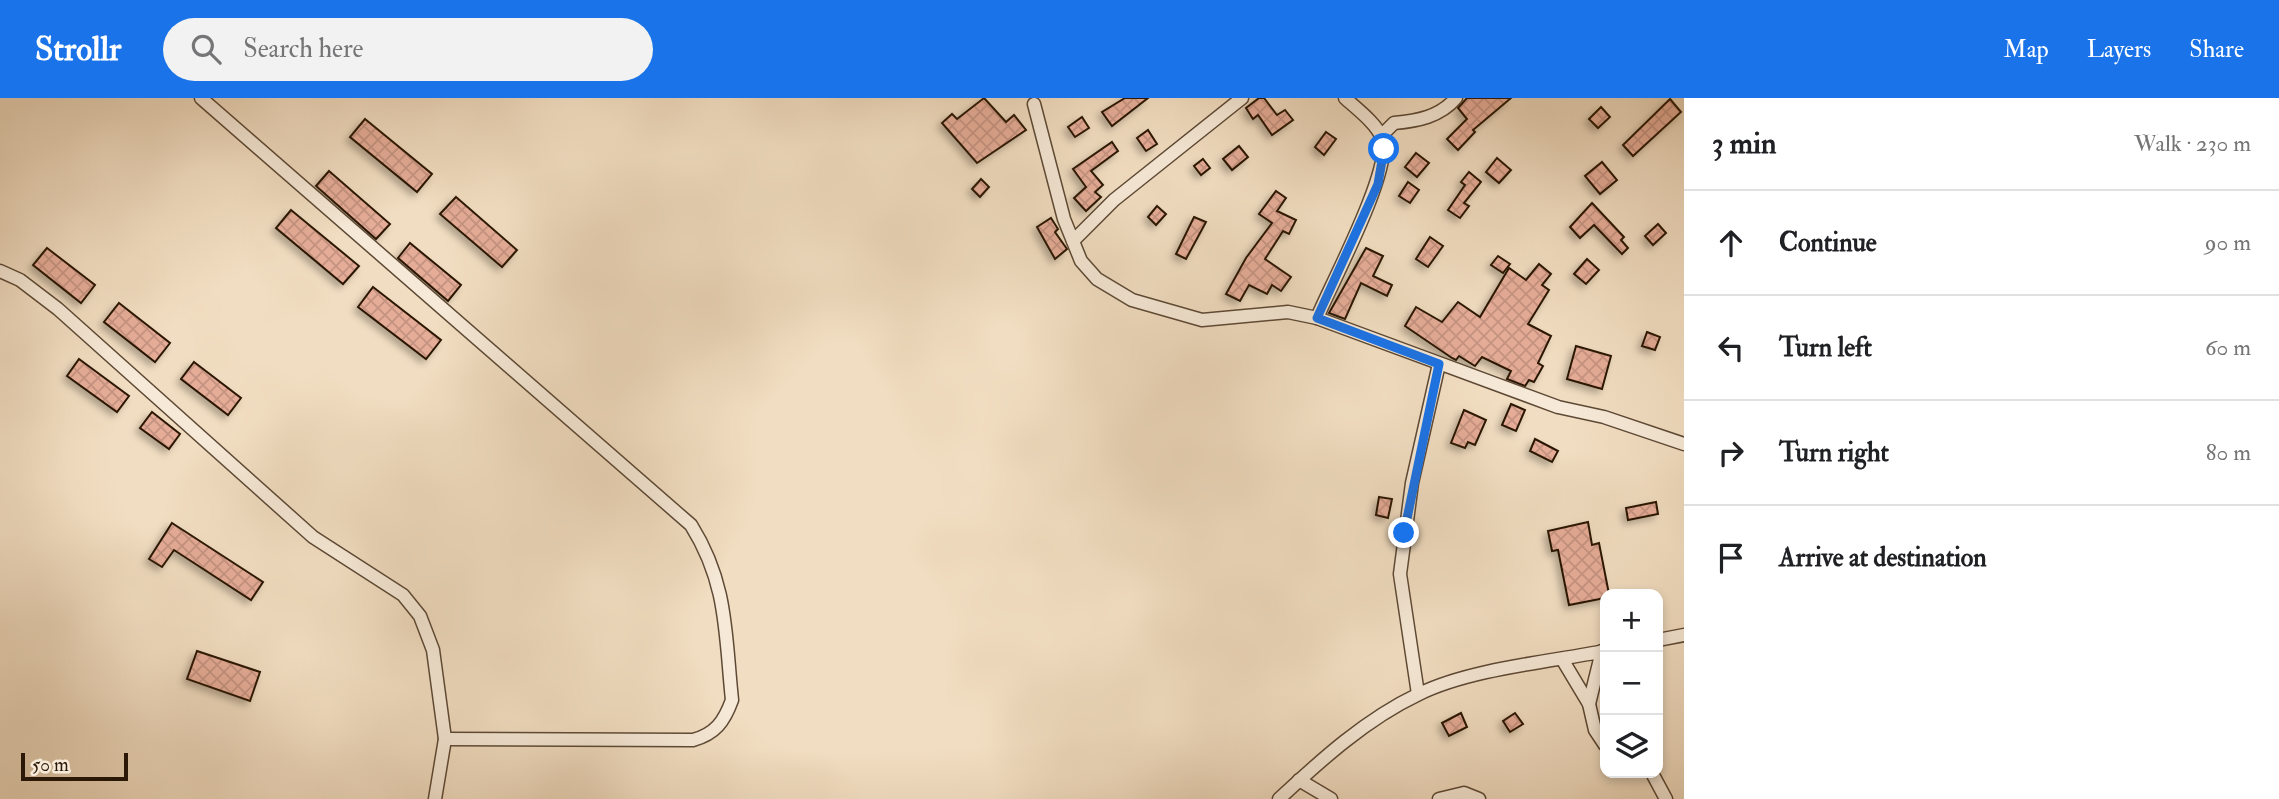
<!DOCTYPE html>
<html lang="en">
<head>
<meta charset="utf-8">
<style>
  :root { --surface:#fff; --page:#f2f2f2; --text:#202124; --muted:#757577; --line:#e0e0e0; --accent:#1a73e8 }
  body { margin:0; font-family:"IM FELL Double Pica",serif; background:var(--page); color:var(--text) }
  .controls { position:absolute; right:21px; bottom:21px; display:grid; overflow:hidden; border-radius:14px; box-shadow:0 4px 10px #0003 }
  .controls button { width:63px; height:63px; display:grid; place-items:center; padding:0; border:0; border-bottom:2px solid var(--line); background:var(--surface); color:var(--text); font:35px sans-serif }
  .scale { position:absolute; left:21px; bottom:18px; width:107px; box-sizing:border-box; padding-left:7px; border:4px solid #2c1806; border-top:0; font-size:19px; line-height:24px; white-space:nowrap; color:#2c1806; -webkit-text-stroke:5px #f6e9d7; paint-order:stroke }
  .stop { position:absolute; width:21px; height:21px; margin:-16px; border:5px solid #1a73e8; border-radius:50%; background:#fff }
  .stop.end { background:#1a73e8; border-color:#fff; box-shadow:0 2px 7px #0008 }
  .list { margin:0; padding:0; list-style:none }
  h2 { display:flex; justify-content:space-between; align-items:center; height:91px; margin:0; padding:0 28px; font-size:30px }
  h2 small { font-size:23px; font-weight:400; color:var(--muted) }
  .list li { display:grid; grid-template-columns:46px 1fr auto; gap:21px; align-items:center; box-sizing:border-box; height:105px; padding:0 28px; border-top:2px solid var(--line) }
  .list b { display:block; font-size:26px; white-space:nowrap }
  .list em { font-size:23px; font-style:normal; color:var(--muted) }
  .icon { flex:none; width:38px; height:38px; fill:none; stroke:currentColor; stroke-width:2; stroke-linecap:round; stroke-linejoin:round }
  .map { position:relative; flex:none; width:1684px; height:701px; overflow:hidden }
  header { display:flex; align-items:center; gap:42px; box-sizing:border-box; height:98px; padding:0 35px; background:var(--accent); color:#fff }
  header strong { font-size:33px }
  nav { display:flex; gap:38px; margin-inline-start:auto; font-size:24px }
  .search { width:490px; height:63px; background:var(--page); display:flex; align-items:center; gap:18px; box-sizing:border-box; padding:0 24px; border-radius:38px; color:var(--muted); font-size:26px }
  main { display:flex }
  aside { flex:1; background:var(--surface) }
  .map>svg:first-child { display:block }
  .building { fill:url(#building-cross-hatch); stroke:#2c1806; stroke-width:2; filter:url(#shadow) }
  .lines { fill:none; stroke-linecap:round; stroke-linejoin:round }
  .minor-casing { stroke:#5d4935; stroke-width:15 }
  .minor { stroke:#f6e9d7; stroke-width:12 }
  .route { stroke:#1a73e8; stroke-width:9 }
</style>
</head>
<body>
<header>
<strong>Strollr</strong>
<div class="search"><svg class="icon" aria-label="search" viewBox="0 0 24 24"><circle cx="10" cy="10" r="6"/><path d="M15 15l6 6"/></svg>Search here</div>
<nav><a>Map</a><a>Layers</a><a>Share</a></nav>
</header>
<main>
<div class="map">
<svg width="1684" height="701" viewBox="0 0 1684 701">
  <defs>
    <pattern id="building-cross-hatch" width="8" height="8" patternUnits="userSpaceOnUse" patternTransform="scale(1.75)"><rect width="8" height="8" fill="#e5ac97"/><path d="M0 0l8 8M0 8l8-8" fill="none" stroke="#c59381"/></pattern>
    <filter id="shadow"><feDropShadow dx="-4" dy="4" stdDeviation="3.5" flood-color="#0004"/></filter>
  </defs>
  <rect width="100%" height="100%" fill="#f1ddc1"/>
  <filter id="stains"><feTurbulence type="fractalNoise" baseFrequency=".00286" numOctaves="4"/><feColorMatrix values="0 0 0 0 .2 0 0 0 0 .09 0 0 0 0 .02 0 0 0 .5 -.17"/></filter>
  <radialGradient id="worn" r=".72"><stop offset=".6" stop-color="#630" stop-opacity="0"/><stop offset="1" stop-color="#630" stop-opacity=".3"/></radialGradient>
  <!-- building -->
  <g class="building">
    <polygon points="984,0 1006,24 1014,17 1026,32 977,65 942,25 952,16 957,21"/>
    <polygon points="1125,0 1148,0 1112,28 1102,14"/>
    <polygon points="1259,0 1264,0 1277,17 1285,12 1293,22 1272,37 1258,17 1253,21 1246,10"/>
    <polygon points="1467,0 1511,0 1473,32 1475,34 1458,52 1447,41 1467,21 1458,10"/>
    <polygon points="1670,1 1681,14 1633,58 1623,47"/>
    <polygon points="1601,9 1610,19 1598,30 1589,21"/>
    <polygon points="1082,19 1089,30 1075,39 1068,29"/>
    <polygon points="365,21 432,76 417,94 350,39"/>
    <polygon points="1148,32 1157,46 1146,53 1137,40"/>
    <polygon points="1326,34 1336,41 1324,57 1315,49"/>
    <polygon points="1112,44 1118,53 1091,73 1103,87 1095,94 1101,99 1086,113 1074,100 1086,89 1073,71"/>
    <polygon points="1239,48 1248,59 1232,72 1223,61"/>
    <polygon points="1416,55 1429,65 1417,79 1405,69"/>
    <polygon points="1497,60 1511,72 1499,85 1486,74"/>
    <polygon points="1203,61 1210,70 1201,77 1194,68"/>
    <polygon points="1602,64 1617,82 1600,96 1585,78"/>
    <polygon points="329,73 390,126 376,141 316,88"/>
    <polygon points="1469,74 1481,84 1464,105 1469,108 1460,120 1448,112 1465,87 1461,84"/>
    <polygon points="981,81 989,89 980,99 972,91"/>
    <polygon points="1408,84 1419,92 1410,105 1399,98"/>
    <polygon points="1276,93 1286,100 1277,113 1296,122 1289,136 1283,133 1265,161 1291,179 1281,193 1272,187 1267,196 1249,187 1240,203 1226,196 1246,160 1272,125 1259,116"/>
    <polygon points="456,99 517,152 502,169 440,116"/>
    <polygon points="1592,105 1624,139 1621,142 1628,150 1622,156 1594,127 1580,140 1570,129"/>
    <polygon points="1157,108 1166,116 1156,127 1148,119"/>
    <polygon points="291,112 359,168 343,186 276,130"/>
    <polygon points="1194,119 1206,124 1186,161 1176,156"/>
    <polygon points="1051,120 1058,131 1055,134 1067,151 1055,161 1037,129"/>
    <polygon points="1658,126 1666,135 1653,147 1645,138"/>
    <polygon points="1430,139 1443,148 1428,169 1416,161"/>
    <polygon points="410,145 461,187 448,203 398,160"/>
    <polygon points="47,150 95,187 81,205 33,167"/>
    <polygon points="1366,150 1383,158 1373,178 1392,187 1387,198 1361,185 1345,221 1329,215"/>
    <polygon points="1498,158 1510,166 1503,175 1491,167"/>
    <polygon points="1587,161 1599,172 1586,186 1574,176"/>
    <polygon points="1539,166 1551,176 1542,187 1549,192 1528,226 1551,238 1538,265 1543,268 1534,284 1529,282 1525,288 1507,281 1511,273 1482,259 1475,268 1459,258 1456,262 1452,260 1405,228 1416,209 1442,224 1458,204 1480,219 1509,170 1526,182"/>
    <polygon points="373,189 441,242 426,261 358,209"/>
    <polygon points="119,205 170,245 155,264 104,224"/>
    <polygon points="1647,234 1660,239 1655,252 1642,248"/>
    <polygon points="1576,248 1611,258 1602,291 1567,281"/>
    <polygon points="79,261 129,298 117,314 67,278"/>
    <polygon points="194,264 241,300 228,317 181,281"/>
    <polygon points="1511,306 1525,312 1516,333 1502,327"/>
    <polygon points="1464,312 1486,322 1475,347 1468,344 1465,350 1451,345"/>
    <polygon points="152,314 180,336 169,351 140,330"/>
    <polygon points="1535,341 1558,353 1552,364 1530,353"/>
    <polygon points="1379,399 1392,401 1388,420 1376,417"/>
    <polygon points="1656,404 1658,416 1628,422 1626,410"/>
    <polygon points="1588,424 1592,447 1599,445 1609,496 1605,496 1605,500 1569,507 1558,452 1552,453 1548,433"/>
    <polygon points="172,425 263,484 251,502 174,452 162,469 149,461"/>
    <polygon points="197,553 260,574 250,603 187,581"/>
    <polygon points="1461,615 1467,629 1449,638 1442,625"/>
    <polygon points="1515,615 1523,626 1510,634 1503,623"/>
  </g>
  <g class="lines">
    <defs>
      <g id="minor">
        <path d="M201,0l490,427c37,59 34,109 41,175 -8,22 -17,34 -39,40l-248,-1"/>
        <polyline points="1034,6 1064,121 1081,163 1097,181 1132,202 1202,222 1288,214 1317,220 1558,309 1604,319 1684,346"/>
        <path d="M1381,38l13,-13c23,-2 46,-6 62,-25"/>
        <polyline points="1073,143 1114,102 1242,0"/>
        <polyline points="0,173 20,182 58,211 313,439 403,497 420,518 433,552 445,641 435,701"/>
        <path d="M1317,220c14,-34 77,-151 65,-180 -6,-15 -25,-29 -37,-40"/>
        <polyline points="1658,542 1684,537"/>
        <polyline points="1562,561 1589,606 1595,632 1605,647"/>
        <polyline points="1418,596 1400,476 1412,385 1439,266"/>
        <polyline points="1589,606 1602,553"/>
        <polyline points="1652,675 1666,701"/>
        <polyline points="1299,682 1331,701"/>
        <path d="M1279,701c42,-39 87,-80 140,-105 51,-25 129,-32 186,-43"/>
        <polyline points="1439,701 1464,695 1479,701"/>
      </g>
    </defs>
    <!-- minor casing -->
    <use href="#minor" class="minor-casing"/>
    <!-- minor -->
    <use href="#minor" class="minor"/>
  </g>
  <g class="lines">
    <!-- route -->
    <polyline class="route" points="1384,51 1378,86 1317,220 1439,266 1404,435"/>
  </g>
  <rect width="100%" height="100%" filter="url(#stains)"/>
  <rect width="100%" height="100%" fill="url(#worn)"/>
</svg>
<div class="controls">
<button>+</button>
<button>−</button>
<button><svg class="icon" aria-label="layers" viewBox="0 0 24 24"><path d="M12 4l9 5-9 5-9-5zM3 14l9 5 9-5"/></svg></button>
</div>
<div class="scale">50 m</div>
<div class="stop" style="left:1384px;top:51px"></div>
<div class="stop end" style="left:1404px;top:435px"></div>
</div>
<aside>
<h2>3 min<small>Walk · 230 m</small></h2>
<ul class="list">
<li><svg class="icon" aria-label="ahead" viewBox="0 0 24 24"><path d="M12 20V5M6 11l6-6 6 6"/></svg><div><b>Continue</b></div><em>90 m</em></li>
<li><svg class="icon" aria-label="left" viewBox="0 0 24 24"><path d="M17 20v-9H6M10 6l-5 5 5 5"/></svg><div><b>Turn left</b></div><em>60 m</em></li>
<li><svg class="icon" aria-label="right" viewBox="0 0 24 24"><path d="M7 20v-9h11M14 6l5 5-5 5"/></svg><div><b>Turn right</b></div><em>80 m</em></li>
<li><svg class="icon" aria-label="arrive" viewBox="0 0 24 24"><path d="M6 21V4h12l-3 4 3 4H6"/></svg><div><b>Arrive at destination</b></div></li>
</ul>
</aside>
</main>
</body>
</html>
